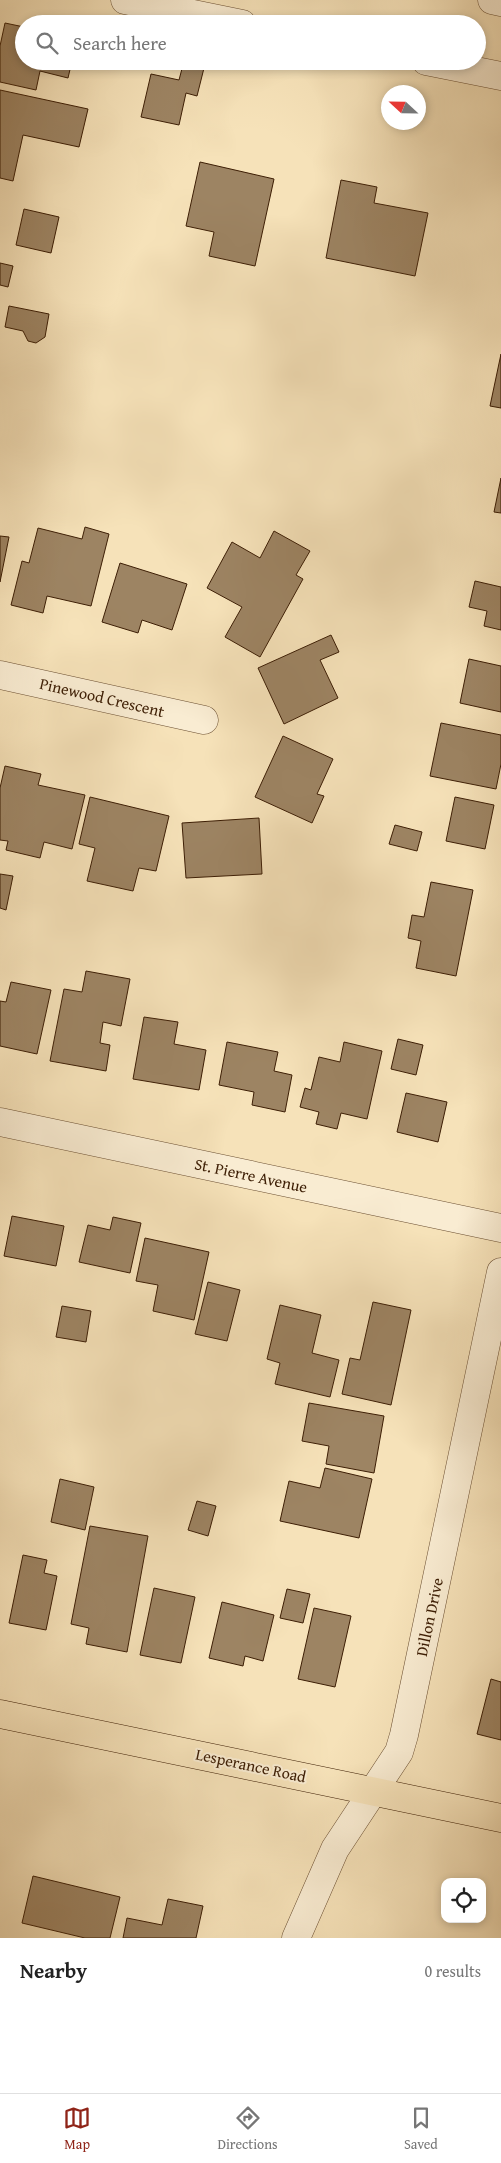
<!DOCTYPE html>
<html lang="en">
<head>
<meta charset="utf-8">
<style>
  :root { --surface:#fff; --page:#f2f2f2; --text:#222; --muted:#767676; --line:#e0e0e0; --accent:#8f2418 }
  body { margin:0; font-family:"Gentium Book Plus",serif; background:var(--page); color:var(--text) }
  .controls { position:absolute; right:15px; bottom:15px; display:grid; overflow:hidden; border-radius:10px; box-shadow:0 2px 8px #0003 }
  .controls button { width:45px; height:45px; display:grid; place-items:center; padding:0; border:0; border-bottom:1px solid var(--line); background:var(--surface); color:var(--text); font:25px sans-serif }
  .compass { position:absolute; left:381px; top:85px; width:45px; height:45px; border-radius:50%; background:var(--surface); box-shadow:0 2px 8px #0003; rotate:292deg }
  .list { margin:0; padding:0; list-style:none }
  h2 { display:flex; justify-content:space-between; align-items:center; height:65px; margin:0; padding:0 20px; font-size:21px }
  h2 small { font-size:16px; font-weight:400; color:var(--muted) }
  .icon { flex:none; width:28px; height:28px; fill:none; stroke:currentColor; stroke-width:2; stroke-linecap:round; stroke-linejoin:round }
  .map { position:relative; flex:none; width:501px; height:1938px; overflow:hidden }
  .search { position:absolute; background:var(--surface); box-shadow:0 2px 8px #0003; left:15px; right:15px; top:15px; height:55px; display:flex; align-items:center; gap:12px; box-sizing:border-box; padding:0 18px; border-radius:28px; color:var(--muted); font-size:19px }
  .sheet { height:155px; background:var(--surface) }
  nav { display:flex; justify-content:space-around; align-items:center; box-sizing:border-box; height:70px; border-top:1px solid var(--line); background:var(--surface); font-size:14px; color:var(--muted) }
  nav a { display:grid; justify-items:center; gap:2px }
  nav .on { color:var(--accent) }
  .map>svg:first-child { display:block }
  .building { fill:#9d8463; stroke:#3d1e05 }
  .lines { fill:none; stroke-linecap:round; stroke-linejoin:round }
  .minor-casing { stroke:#6b4f32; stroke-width:29 }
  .major-casing { stroke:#3d1e05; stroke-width:29 }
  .minor { stroke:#f9ecd2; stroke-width:28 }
  .major { stroke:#f6e2b9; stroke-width:28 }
  .labels { text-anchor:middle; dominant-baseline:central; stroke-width:4; stroke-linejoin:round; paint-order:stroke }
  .street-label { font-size:16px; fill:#3d1e05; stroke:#f9ecd2 }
</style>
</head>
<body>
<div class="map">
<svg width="501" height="1938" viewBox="0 0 501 1938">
  <rect width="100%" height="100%" fill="#f6e2b9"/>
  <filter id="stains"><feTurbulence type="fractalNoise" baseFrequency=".004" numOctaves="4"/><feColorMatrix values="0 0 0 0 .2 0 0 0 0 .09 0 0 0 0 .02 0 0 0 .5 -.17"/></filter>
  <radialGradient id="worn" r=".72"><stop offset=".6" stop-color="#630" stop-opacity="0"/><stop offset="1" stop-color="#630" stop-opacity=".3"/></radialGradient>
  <!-- building -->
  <g class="building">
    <polygon points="5,23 24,27 24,61 72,61 68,78 40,71 36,90 0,82 0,46"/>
    <polygon points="184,61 205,64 197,96 186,93 179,125 141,117 151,74 179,80"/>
    <polygon points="0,90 88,109 79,147 23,135 13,181 0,178"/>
    <polygon points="200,162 274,179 255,266 209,256 214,232 186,226"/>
    <polygon points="341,180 377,187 374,203 428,213 415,276 326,258"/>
    <polygon points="24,209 59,217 51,253 16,245"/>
    <polygon points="0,263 13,266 8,287 0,285"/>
    <polygon points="9,306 49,314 45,337 36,343 28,341 23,331 5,327"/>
    <polygon points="501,354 501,408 490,406"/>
    <polygon points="501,478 501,513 494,512"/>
    <polygon points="85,527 109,534 91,606 47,596 43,613 11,605 22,561 29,563 38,528 82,539"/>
    <polygon points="274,531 310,551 296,575 303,579 260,657 225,637 242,607 207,588 232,542 260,558"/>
    <polygon points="0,536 9,537 0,582"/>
    <polygon points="120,563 187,584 172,630 142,620 138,633 102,622"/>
    <polygon points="475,581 501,587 501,630 484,626 487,611 469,607"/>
    <polygon points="331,635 339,652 320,660 338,698 284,724 258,668"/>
    <polygon points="469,659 501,666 501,712 460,703"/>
    <polygon points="441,723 501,735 501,764 496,789 430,776"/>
    <polygon points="283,736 333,759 317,794 324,796 312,823 255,797"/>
    <polygon points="5,766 41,774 38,785 85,795 72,849 44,842 40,858 6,850 8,841 0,840 0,788"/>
    <polygon points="90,797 169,816 156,871 139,868 133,891 87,881 95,848 79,844"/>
    <polygon points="455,797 494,805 485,849 446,841"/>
    <polygon points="259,818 262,874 186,878 182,823"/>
    <polygon points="395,825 422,832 417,851 389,844"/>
    <polygon points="0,874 13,876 6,910 0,908"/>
    <polygon points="431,882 473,890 456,976 416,968 421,941 408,938 412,915 424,917"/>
    <polygon points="86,971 130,979 121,1026 103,1022 100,1043 110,1045 106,1071 50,1061 64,989 82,992"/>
    <polygon points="11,982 51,990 37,1054 0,1046 0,1001 6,1002"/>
    <polygon points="144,1017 178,1022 174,1044 206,1050 199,1090 133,1079"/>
    <polygon points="398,1039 423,1045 416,1075 391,1069"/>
    <polygon points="227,1042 278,1052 274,1071 292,1075 285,1112 252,1105 254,1092 219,1085"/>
    <polygon points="344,1042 382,1051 367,1119 341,1113 337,1129 316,1124 319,1112 300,1107 305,1088 311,1090 319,1057 340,1062"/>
    <polygon points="406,1093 447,1102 438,1142 397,1132"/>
    <polygon points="12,1216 64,1226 56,1266 4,1256"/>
    <polygon points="113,1217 141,1223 130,1273 79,1262 88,1225 110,1230"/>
    <polygon points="145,1238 209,1252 194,1320 153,1311 158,1285 136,1281"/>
    <polygon points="208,1282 240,1290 227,1341 195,1334"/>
    <polygon points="373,1302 411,1310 391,1405 342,1394 350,1358 360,1360"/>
    <polygon points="280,1305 321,1315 312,1353 339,1360 330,1397 275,1384 280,1363 267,1359"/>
    <polygon points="62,1306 91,1311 86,1342 56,1337"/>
    <polygon points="309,1403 384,1416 374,1473 326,1464 329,1446 302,1441"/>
    <polygon points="325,1468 372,1479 359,1538 280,1521 289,1481 320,1488"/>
    <polygon points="60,1479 94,1487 85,1530 51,1522"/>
    <polygon points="197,1501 216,1506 208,1536 188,1530"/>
    <polygon points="90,1526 148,1536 127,1652 86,1644 89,1628 71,1624"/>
    <polygon points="23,1555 47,1560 44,1573 57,1576 46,1630 9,1623"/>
    <polygon points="154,1588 195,1597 181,1663 140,1655"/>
    <polygon points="287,1589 310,1594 303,1623 280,1618"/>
    <polygon points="222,1602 274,1615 263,1661 245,1656 243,1666 209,1658"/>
    <polygon points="314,1608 351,1616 335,1687 298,1679"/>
    <polygon points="491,1679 501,1682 501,1740 477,1734"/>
    <polygon points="33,1876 120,1897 110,1938 85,1938 22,1923"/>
    <polygon points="168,1899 203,1906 196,1938 123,1938 127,1918 162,1925"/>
  </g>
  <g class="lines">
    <defs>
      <g id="minor">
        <polyline points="125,0 242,24"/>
        <polyline points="492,0 501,2"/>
        <polyline points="426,61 501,76"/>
        <polyline points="0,675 204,720"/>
        <polyline points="0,1122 501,1228"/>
        <polyline points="296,1938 335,1849 399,1752 404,1735 501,1272"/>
      </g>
      <polyline id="major" points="0,1714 501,1818"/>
    </defs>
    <!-- minor casing -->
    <use href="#minor" class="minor-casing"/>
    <!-- major casing -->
    <use href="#major" class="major-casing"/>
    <!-- minor -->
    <use href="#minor" class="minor"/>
    <!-- major -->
    <use href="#major" class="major"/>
  </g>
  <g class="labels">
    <!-- street labels -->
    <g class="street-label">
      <text transform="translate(102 697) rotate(13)">Pinewood Crescent</text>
      <text transform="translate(251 1175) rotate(12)">St. Pierre Avenue</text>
      <text transform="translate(429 1617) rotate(-78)">Dillon Drive</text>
      <text transform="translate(251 1765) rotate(12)">Lesperance Road</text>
    </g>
  </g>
  <rect width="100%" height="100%" filter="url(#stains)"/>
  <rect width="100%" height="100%" fill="url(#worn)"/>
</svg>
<div class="controls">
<button><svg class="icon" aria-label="locate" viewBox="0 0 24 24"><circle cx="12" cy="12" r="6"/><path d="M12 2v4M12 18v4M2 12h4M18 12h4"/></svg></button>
</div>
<svg class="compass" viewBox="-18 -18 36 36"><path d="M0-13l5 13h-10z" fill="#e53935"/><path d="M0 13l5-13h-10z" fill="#767676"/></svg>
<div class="search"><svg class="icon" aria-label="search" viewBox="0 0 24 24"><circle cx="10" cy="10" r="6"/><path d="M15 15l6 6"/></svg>Search here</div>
</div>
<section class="sheet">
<h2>Nearby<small>0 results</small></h2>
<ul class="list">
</ul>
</section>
<nav>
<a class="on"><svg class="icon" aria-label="map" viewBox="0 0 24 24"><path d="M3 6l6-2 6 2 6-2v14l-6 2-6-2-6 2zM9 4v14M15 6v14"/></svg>Map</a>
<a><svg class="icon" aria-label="directions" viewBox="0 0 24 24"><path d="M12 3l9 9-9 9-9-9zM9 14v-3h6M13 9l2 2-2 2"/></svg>Directions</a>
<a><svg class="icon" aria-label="saved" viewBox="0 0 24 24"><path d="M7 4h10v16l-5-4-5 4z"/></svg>Saved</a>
</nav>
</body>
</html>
